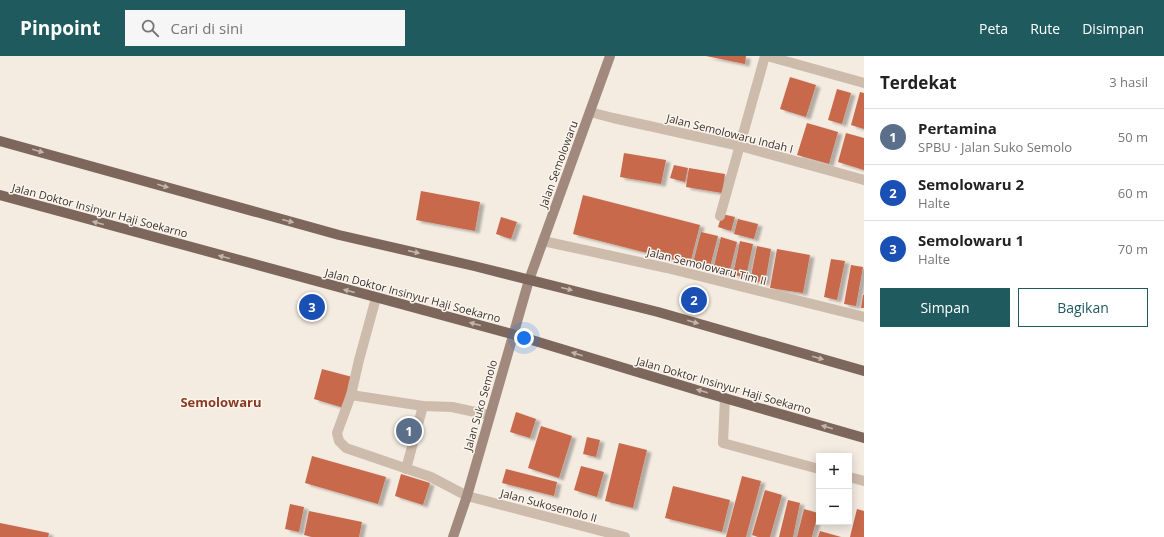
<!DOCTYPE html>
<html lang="id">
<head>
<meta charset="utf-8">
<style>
  :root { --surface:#fff; --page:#f6f6f6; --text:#222; --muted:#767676; --line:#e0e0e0; --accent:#1f5a5e }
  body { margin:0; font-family:"Open Sans",sans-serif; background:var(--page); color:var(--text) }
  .controls { position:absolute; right:12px; bottom:12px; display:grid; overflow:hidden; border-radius:0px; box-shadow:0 2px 10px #0003 }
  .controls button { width:36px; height:36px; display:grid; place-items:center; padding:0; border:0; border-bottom:1px solid var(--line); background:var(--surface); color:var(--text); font:20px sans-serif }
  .you { position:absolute; left:524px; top:282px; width:14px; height:14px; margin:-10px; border:3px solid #fff; border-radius:50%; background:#1a73e8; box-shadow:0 0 0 6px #1a73e833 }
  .badge { display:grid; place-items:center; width:26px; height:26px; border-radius:50%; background:var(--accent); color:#fff; font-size:13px; font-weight:700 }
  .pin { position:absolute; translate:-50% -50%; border:2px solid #fff; box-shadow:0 1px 4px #0006 }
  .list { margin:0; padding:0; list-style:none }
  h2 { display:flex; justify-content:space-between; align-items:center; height:52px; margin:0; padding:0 16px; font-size:17px }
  h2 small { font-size:13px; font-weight:400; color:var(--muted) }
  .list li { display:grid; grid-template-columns:26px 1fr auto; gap:12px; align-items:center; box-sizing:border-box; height:56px; padding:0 16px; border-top:1px solid var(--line) }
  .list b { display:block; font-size:15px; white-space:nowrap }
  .list p { margin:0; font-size:13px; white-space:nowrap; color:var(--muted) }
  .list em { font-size:13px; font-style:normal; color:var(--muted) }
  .actions { display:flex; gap:8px; padding:12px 16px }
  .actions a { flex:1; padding:9px 0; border:1px solid var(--accent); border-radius:0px; text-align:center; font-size:14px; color:var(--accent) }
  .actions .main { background:var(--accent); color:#fff }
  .icon { flex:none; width:22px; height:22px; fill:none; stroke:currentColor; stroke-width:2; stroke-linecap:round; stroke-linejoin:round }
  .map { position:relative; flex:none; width:864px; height:481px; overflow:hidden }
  header { display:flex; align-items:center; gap:24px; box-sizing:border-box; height:56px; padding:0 20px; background:var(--accent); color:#fff }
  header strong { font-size:19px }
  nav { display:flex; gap:22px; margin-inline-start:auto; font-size:14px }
  .search { width:280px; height:36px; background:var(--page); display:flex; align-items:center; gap:10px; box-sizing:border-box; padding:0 14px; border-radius:0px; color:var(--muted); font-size:15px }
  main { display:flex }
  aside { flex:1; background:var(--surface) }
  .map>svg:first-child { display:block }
  .building { fill:#c8694b; filter:url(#shadow) }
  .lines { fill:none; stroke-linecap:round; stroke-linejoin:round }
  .lane { stroke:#cdbbac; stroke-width:10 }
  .street { stroke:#cdbbac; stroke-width:10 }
  .secondary { stroke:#a18a7d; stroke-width:10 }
  .primary { stroke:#7d675c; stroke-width:10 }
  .oneway { fill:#c2b5ac }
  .labels { text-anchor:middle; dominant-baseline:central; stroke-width:3; stroke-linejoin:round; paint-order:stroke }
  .street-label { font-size:11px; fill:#3b302b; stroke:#fbf5ee }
  .quarter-label { font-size:13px; font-weight:bold; fill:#8c3b22; stroke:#fbf5ee }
</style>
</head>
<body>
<header>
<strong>Pinpoint</strong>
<div class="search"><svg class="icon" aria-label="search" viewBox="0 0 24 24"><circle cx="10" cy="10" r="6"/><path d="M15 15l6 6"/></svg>Cari di sini</div>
<nav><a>Peta</a><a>Rute</a><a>Disimpan</a></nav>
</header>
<main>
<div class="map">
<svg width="864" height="481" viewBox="0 0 864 481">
  <defs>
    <filter id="shadow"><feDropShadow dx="4.5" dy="2.5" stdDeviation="1" flood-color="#0004"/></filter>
  </defs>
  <rect width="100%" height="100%" fill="#f4ebe1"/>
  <!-- building -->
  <g class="building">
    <polygon points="706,0 746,0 745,8"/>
    <polygon points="790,21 816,29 806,61 780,53"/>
    <polygon points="837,33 851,37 842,68 828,64"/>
    <polygon points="860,36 864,37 864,73 851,69"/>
    <polygon points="807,67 838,76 829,108 797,99"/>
    <polygon points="846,77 864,82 864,114 838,106"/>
    <polygon points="624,97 666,104 661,128 620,121"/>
    <polygon points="674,109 688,112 685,126 670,122"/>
    <polygon points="689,112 725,118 722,137 686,131"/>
    <polygon points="421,135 480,146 475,175 416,164"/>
    <polygon points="583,139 700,169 690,208 573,178"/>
    <polygon points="722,158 735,161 731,175 718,171"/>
    <polygon points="501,161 517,166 511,183 496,178"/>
    <polygon points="738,163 758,168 754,183 734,178"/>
    <polygon points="701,176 718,180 710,211 693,207"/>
    <polygon points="721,181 737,186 729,218 713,214"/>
    <polygon points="740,185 753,188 746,221 733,219"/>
    <polygon points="757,190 771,193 765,227 750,225"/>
    <polygon points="777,193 810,199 803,237 770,232"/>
    <polygon points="831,203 845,205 837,244 824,241"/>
    <polygon points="851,209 863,211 856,250 844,248"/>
    <polygon points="863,239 864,239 864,252 861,252"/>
    <polygon points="322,313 352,321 344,352 314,343"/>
    <polygon points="516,356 536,363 530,382 510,376"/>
    <polygon points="541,370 572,380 559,422 528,412"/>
    <polygon points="587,381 600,384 596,401 583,398"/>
    <polygon points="619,387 647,394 633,452 605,445"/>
    <polygon points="312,400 386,421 378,448 305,427"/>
    <polygon points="581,410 604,416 597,441 574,434"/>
    <polygon points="506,413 557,426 554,440 502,427"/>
    <polygon points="401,418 430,427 423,449 395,440"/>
    <polygon points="742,420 761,425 746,481 726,481"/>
    <polygon points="673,430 730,444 722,476 665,462"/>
    <polygon points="765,434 782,439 770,481 758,481 752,479"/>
    <polygon points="788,444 800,447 793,481 779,481"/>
    <polygon points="290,448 304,451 299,476 285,473"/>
    <polygon points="804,453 818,457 812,481 797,481"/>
    <polygon points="857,453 864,455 864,481 850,481"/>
    <polygon points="309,455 362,466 359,481 312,481 304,479"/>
    <polygon points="0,467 49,477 48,481 0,481"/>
    <polygon points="820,475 841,481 818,481"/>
  </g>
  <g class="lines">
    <!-- lane -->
    <g class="lane">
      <polyline points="376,242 359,304 351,339 337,377 339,385 346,392 431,421 467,440"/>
      <polyline points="351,339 423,350 452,351 489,359"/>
      <polyline points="725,342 723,387 819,413"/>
      <polyline points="406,413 423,350"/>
      <polyline points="849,421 864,425"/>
    </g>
    <!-- street -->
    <g class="street">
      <polyline points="767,0 864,27"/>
      <polyline points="590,56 613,62 740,90 864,124"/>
      <polyline points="720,160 765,0"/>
      <polyline points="543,185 667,212 864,261"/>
      <polyline points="467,440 625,481"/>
    </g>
    <!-- secondary -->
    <polyline class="secondary" points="453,481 467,440 529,224 610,0"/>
    <!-- primary -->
    <g class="primary">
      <polyline points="0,85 339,179 474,210 658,256 864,315"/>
      <polyline points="0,139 512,278 700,335 864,382"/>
    </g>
  </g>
  <!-- one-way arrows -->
  <defs><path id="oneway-solid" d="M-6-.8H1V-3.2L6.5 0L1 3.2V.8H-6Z"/></defs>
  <g class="oneway">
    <use href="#oneway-solid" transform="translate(38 95) rotate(16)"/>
    <use href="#oneway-solid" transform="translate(163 130) rotate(16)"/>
    <use href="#oneway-solid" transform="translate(288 165) rotate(15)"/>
    <use href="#oneway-solid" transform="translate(98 167) rotate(-165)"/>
    <use href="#oneway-solid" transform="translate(414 196) rotate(13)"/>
    <use href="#oneway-solid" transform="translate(224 201) rotate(-165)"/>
    <use href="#oneway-solid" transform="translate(567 233) rotate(14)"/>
    <use href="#oneway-solid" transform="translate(349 235) rotate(-165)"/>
    <use href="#oneway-solid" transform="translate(693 266) rotate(16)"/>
    <use href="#oneway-solid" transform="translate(475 268) rotate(-165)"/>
    <use href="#oneway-solid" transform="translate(577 298) rotate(-163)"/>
    <use href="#oneway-solid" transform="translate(818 302) rotate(16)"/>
    <use href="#oneway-solid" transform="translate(702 335) rotate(-164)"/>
    <use href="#oneway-solid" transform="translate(827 371) rotate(-164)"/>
  </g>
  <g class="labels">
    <!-- street labels -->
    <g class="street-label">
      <text transform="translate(730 77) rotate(14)">Jalan Semolowaru Indah I</text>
      <text transform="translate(558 108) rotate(-70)">Jalan Semolowaru</text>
      <text transform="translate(100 154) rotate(15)">Jalan Doktor Insinyur Haji Soekarno</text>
      <text transform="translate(707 210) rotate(14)">Jalan Semolowaru Tim II</text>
      <text transform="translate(413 239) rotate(15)">Jalan Doktor Insinyur Haji Soekarno</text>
      <text transform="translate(724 329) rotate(16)">Jalan Doktor Insinyur Haji Soekarno</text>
      <text transform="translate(480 349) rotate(-74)">Jalan Suko Semolo</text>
      <text transform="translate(549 449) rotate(15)">Jalan Sukosemolo II</text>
    </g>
    <!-- quarter labels -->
    <g class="quarter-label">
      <text x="221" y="346">Semolowaru</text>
    </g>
  </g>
</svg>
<div class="controls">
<button>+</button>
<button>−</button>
</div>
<div class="you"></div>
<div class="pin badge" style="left:409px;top:375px;background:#5c6f8a">1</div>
<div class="pin badge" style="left:694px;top:244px;background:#1a4fb4">2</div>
<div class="pin badge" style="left:312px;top:251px;background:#1a4fb4">3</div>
</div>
<aside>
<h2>Terdekat<small>3 hasil</small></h2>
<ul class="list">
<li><span class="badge" style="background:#5c6f8a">1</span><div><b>Pertamina</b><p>SPBU · Jalan Suko Semolo</p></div><em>50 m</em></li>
<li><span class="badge" style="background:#1a4fb4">2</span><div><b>Semolowaru 2</b><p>Halte</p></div><em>60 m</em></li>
<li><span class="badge" style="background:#1a4fb4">3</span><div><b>Semolowaru 1</b><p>Halte</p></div><em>70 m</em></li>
</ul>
<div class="actions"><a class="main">Simpan</a><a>Bagikan</a></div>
</aside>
</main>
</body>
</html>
